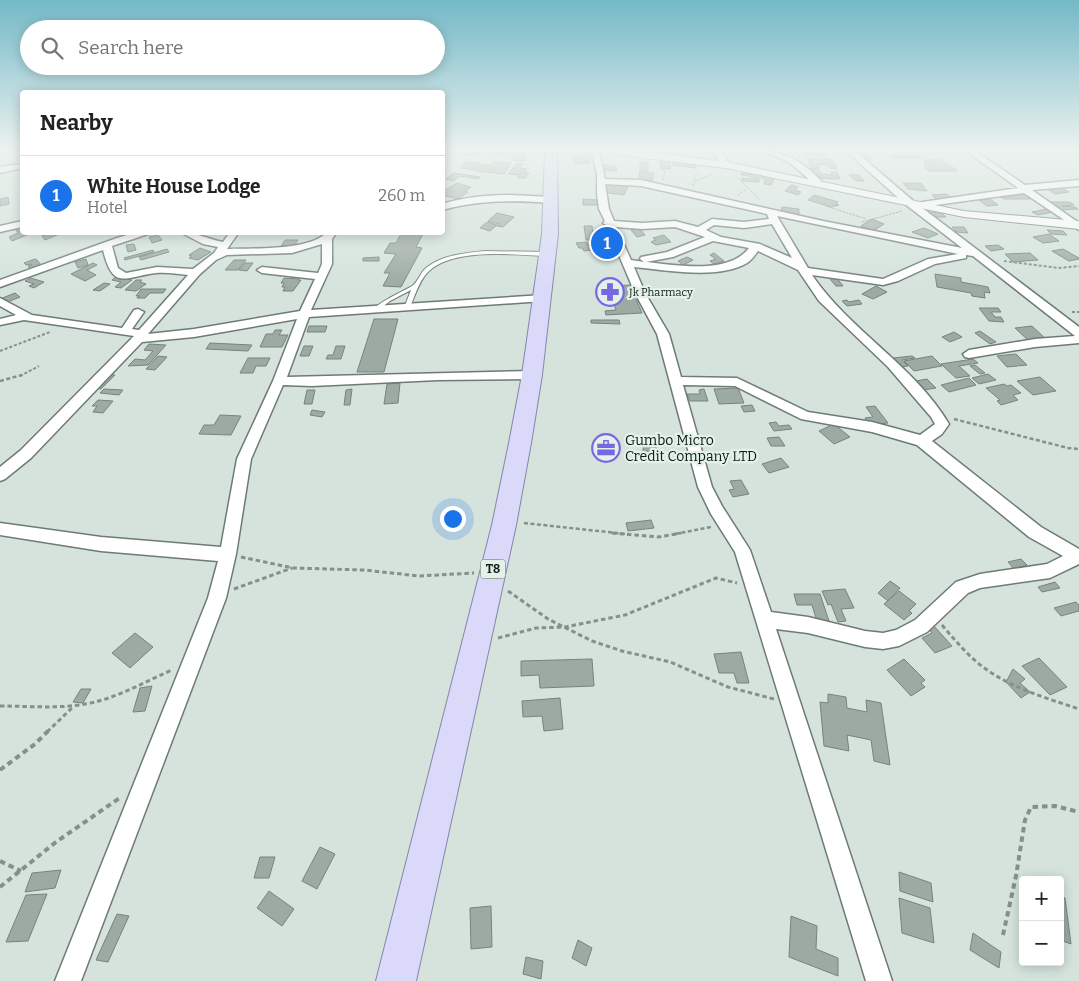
<!DOCTYPE html>
<html lang="en">
<head>
<meta charset="utf-8">
<style>
  :root { --surface:#fff; --page:#f2f2f2; --text:#222; --muted:#767676; --line:#e0e0e0; --accent:#1a73e8 }
  body { margin:0; font-family:Bitter,serif; background:var(--page); color:var(--text) }
  .controls { position:absolute; right:15px; bottom:15px; display:grid; overflow:hidden; border-radius:5px; box-shadow:0 2px 12px #0003 }
  .controls button { width:45px; height:45px; display:grid; place-items:center; padding:0; border:0; border-bottom:1px solid var(--line); background:var(--surface); color:var(--text); font:25px sans-serif }
  .you { position:absolute; left:452px; top:518px; width:18px; height:18px; margin:-12px; border:4px solid #fff; border-radius:50%; background:#1a73e8; box-shadow:0 0 0 8px #1a73e833 }
  .badge { display:grid; place-items:center; width:32px; height:32px; border-radius:50%; background:var(--accent); color:#fff; font-size:16px; font-weight:700 }
  .pin { position:absolute; translate:-50% -50%; border:2px solid #fff; box-shadow:0 1px 5px #0006 }
  .list { margin:0; padding:0; list-style:none }
  h2 { display:flex; justify-content:space-between; align-items:center; height:65px; margin:0; padding:0 20px; font-size:21px }
  h2 small { font-size:16px; font-weight:400; color:var(--muted) }
  .list li { display:grid; grid-template-columns:32px 1fr auto; gap:15px; align-items:center; box-sizing:border-box; height:80px; padding:0 20px; border-top:1px solid var(--line) }
  .list b { display:block; font-size:19px; white-space:nowrap }
  .list p { margin:0; font-size:16px; white-space:nowrap; color:var(--muted) }
  .list em { font-size:16px; font-style:normal; color:var(--muted) }
  .icon { flex:none; width:28px; height:28px; fill:none; stroke:currentColor; stroke-width:2; stroke-linecap:round; stroke-linejoin:round }
  .map { position:relative; flex:none; width:1079px; height:981px; overflow:hidden }
  .search { position:absolute; background:var(--surface); box-shadow:0 2px 12px #0003; left:20px; top:20px; width:425px; height:55px; display:flex; align-items:center; gap:12px; box-sizing:border-box; padding:0 18px; border-radius:28px; color:var(--muted); font-size:19px }
  .panel { position:absolute; background:var(--surface); box-shadow:0 2px 12px #0003; left:20px; top:90px; width:425px; height:145px; border-radius:5px }
  .map>svg:first-child { display:block }
  .building { fill:#9caaa2; stroke:#77847d }
  .lines { fill:none; stroke-linecap:round; stroke-linejoin:round }
  .service-casing { stroke:#6e7b74; stroke-width:2 }
  .minor-casing { stroke:#6e7b74; stroke-width:3 }
  .tertiary-casing { stroke:#6e7b74; stroke-width:2 }
  .primary-casing { stroke:#8586a8; stroke-width:2 }
  .path-far4 { stroke:#85908a; stroke-width:1; stroke-dasharray:2.5 1; stroke-linecap:butt }
  .path-far3 { stroke:#85908a; stroke-width:2; stroke-dasharray:3 2; stroke-linecap:butt }
  .path-far2 { stroke:#85908a; stroke-width:2.5; stroke-dasharray:4 2.5; stroke-linecap:butt }
  .path-far1 { stroke:#85908a; stroke-width:3; stroke-dasharray:4.5 3; stroke-linecap:butt }
  .path { stroke:#85908a; stroke-width:4; stroke-dasharray:5.5 4; stroke-linecap:butt }
  .service { fill:#fff; fill-rule:evenodd }
  .minor { fill:#fff; fill-rule:evenodd }
  .tertiary { fill:#fff; fill-rule:evenodd }
  .primary { fill:#dad9fa; fill-rule:evenodd }
  .labels { text-anchor:middle; dominant-baseline:central; stroke-width:4.5; stroke-linejoin:round; paint-order:stroke }
  .far-poi-label { font-size:11px; fill:#141916; stroke:#e2f1e9; text-anchor:start }
  .shield { fill:#e2f1e9; stroke:#525a55; stroke-width:1 }
  .shield-label { font-size:12px; font-weight:bold; fill:#141916 }
  .poi-label { font-size:14px; fill:#141916; stroke:#e2f1e9; text-anchor:start }
</style>
</head>
<body>
<div class="map">
<svg width="1079" height="981" viewBox="0 0 1079 981">
  <rect width="100%" height="100%" fill="#d5e3dc"/>
  <!-- building -->
  <g class="building">
    <polygon points="465,151 478,151 480,152 479,155 464,155"/>
    <polygon points="819,151 824,151 826,156 804,155 804,152 820,153"/>
    <polygon points="855,151 862,151 871,159 865,160"/>
    <polygon points="909,151 913,151 921,158 894,158 891,156 913,155"/>
    <polygon points="492,152 526,153 524,161 513,160 516,157 507,157 507,154 491,154"/>
    <polygon points="578,154 589,154 590,163 575,164 574,157 579,157"/>
    <polygon points="807,158 832,159 837,169 830,168 828,165 818,164 820,168 811,168"/>
    <polygon points="940,159 958,171 929,171 924,167 929,167 924,163 927,163 923,160"/>
    <polygon points="467,161 480,163 473,170 461,168"/>
    <polygon points="495,161 511,163 504,174 475,171 480,164 492,165"/>
    <rect x="640" y="162" width="8" height="9"/>
    <polygon points="660,162 670,162 671,169 661,169"/>
    <polygon points="673,162 696,165 695,168 672,165"/>
    <polygon points="517,163 523,164 520,168 527,169 524,172 529,173 525,178 518,178 520,175 508,174"/>
    <polygon points="604,165 616,167 617,171 602,170 602,167"/>
    <polygon points="811,169 818,169 821,174 832,175 831,172 837,172 840,179 815,178"/>
    <polygon points="640,172 654,173 652,181 642,180 643,178 639,177"/>
    <polygon points="454,173 480,177 478,179 460,176 454,181 446,179"/>
    <polygon points="741,173 759,175 759,182 742,181 742,178 755,179 755,177 741,175"/>
    <polygon points="761,175 775,177 771,185 764,184 765,178 761,178"/>
    <polygon points="849,175 859,175 864,181 856,181"/>
    <polygon points="457,183 471,187 465,191 468,192 458,199 442,195 442,192"/>
    <polygon points="605,183 628,186 624,195 601,192"/>
    <polygon points="903,183 921,183 927,191 908,189"/>
    <polygon points="791,185 798,187 795,190 801,192 798,195 785,191"/>
    <polygon points="1061,188 1069,192 1055,194 1047,189"/>
    <polygon points="946,194 953,199 937,200 932,195"/>
    <polygon points="814,195 838,202 836,204 839,205 831,207 808,200"/>
    <polygon points="1025,195 1030,199 1004,199 1001,197"/>
    <polygon points="8,197 9,204 0,206 0,199"/>
    <polygon points="583,199 598,200 598,205 583,205"/>
    <polygon points="990,199 998,205 987,206 979,200"/>
    <polygon points="1050,202 1069,202 1074,205 1062,206 1075,207 1078,209 1060,210"/>
    <polygon points="782,207 799,209 799,215 781,212"/>
    <polygon points="1047,209 1053,212 1038,215 1032,212"/>
    <polygon points="929,212 942,213 946,217 932,217"/>
    <polygon points="497,213 514,217 503,227 497,226 499,224 488,221"/>
    <polygon points="872,219 884,224 873,231 861,226"/>
    <polygon points="487,222 497,225 490,231 480,228"/>
    <polygon points="584,226 592,226 594,240 586,240"/>
    <polygon points="952,227 964,227 968,233 957,232"/>
    <polygon points="639,228 645,235 637,237 631,230"/>
    <polygon points="924,228 938,234 928,238 912,232"/>
    <polygon points="16,230 22,230 22,232 27,235 12,241 9,237 18,233"/>
    <polygon points="1047,230 1063,231 1067,235 1051,234"/>
    <polygon points="53,232 62,233 45,240 42,236"/>
    <polygon points="402,232 424,232 416,247 422,248 401,287 383,286 390,273 384,273 396,254 384,253 390,243 396,243"/>
    <polygon points="1049,234 1059,241 1043,243 1033,237"/>
    <polygon points="158,235 162,240 152,243 149,237"/>
    <polygon points="664,235 671,242 656,245 651,242 656,240 653,238"/>
    <polygon points="285,240 298,240 294,246 281,246"/>
    <polygon points="610,241 614,248 592,252 591,250 584,251 582,248 579,248 576,243 587,242 588,245"/>
    <polygon points="134,244 136,250 128,252 126,245"/>
    <polygon points="998,245 1004,249 991,251 985,246"/>
    <polygon points="200,248 211,252 198,260 189,258 192,256 189,255"/>
    <polygon points="167,249 169,252 141,260 139,257"/>
    <polygon points="1063,249 1079,258 1079,259 1069,261 1052,251"/>
    <polygon points="153,250 154,252 125,260 124,258"/>
    <polygon points="714,253 724,261 714,264 710,261 716,259 710,255"/>
    <polygon points="1030,253 1038,260 1013,262 1005,254"/>
    <polygon points="379,257 379,261 363,261 363,258"/>
    <polygon points="687,257 693,260 683,265 678,261"/>
    <polygon points="35,259 37,260 41,265 31,270 28,266 32,265 31,264 26,265 24,263"/>
    <polygon points="86,259 88,265 78,268 75,262"/>
    <polygon points="234,260 246,260 238,270 225,270"/>
    <polygon points="93,263 97,265 87,270 96,275 85,281 71,274"/>
    <polygon points="245,263 253,263 247,271 239,270"/>
    <polygon points="935,274 961,278 961,282 988,287 990,293 984,292 985,298 972,296 971,293 937,287"/>
    <polygon points="116,277 132,280 121,288 115,287 121,282 112,280"/>
    <polygon points="836,277 843,286 836,286 829,278"/>
    <polygon points="31,278 44,282 34,288 29,286 34,284 25,281"/>
    <polygon points="284,278 299,279 298,280 301,280 293,291 283,291 285,287 282,287 284,283 281,283"/>
    <polygon points="136,280 142,280 140,282 146,284 136,291 125,290"/>
    <polygon points="104,283 110,284 100,291 93,290"/>
    <polygon points="630,285 642,313 606,315 605,311 616,310 610,294 604,294 601,287"/>
    <polygon points="876,286 887,292 873,299 862,294"/>
    <polygon points="141,289 166,289 163,293 150,293 145,298 137,298 140,296 136,296"/>
    <polygon points="15,293 20,297 5,303 0,299"/>
    <polygon points="847,300 849,302 859,300 862,304 847,306 842,301"/>
    <polygon points="979,308 998,308 1001,312 991,312 995,317 1001,317 1004,322 989,321"/>
    <polygon points="374,319 398,319 384,372 357,372"/>
    <polygon points="591,320 619,320 620,324 591,323"/>
    <polygon points="309,326 327,326 325,332 307,332"/>
    <polygon points="1032,326 1047,340 1030,342 1015,328"/>
    <polygon points="275,330 282,330 279,335 288,335 282,347 260,347 266,334 273,334"/>
    <polygon points="980,331 996,342 990,344 975,333"/>
    <polygon points="954,332 962,337 950,342 942,337"/>
    <polygon points="210,343 252,345 248,351 206,349"/>
    <polygon points="149,344 166,345 148,365 128,366 135,359 145,360 153,351 144,350"/>
    <polygon points="304,346 313,346 309,356 300,356"/>
    <polygon points="336,346 345,346 341,359 326,359 328,355 333,355"/>
    <polygon points="1016,354 1027,365 1007,367 997,356"/>
    <polygon points="158,356 167,357 155,370 146,369"/>
    <polygon points="912,356 915,358 902,360 908,366 901,367 893,358"/>
    <polygon points="932,356 942,366 914,371 904,361"/>
    <polygon points="248,358 270,358 266,366 256,366 253,373 240,373"/>
    <polygon points="973,359 978,363 959,366 970,376 956,378 941,364"/>
    <polygon points="975,365 985,373 980,374 970,366"/>
    <polygon points="106,374 115,375 101,389 93,388"/>
    <polygon points="988,374 996,380 979,384 972,378"/>
    <polygon points="1040,377 1056,391 1033,395 1017,381"/>
    <polygon points="969,378 976,385 949,392 941,385"/>
    <polygon points="927,379 936,388 924,390 916,381"/>
    <polygon points="400,383 398,403 384,404 387,384"/>
    <polygon points="1004,384 1007,386 1011,385 1021,393 1013,395 1018,400 1001,405 997,401 1000,400 986,388"/>
    <polygon points="738,388 744,403 719,404 714,389"/>
    <polygon points="104,389 123,390 119,395 100,393"/>
    <polygon points="352,389 350,405 344,405 346,390"/>
    <polygon points="704,389 708,401 690,401 687,394 700,394 699,390"/>
    <polygon points="307,390 315,390 312,404 304,404"/>
    <polygon points="98,400 113,401 103,413 93,412 97,406 92,406"/>
    <polygon points="752,405 755,411 744,412 741,406"/>
    <polygon points="875,406 888,423 870,425 865,418 873,417 866,407"/>
    <polygon points="312,410 325,412 322,417 310,415"/>
    <polygon points="220,415 241,416 231,435 199,434 204,425 214,425"/>
    <polygon points="776,422 779,426 789,425 792,429 774,431 769,423"/>
    <polygon points="834,424 850,437 834,444 819,431"/>
    <polygon points="644,436 656,437 656,452 643,451"/>
    <polygon points="779,437 785,446 771,446 767,438"/>
    <polygon points="611,443 616,454 609,456 604,445"/>
    <polygon points="781,458 789,467 769,473 762,464"/>
    <polygon points="741,480 749,494 733,497 729,490 734,489 730,481"/>
    <polygon points="651,520 654,528 628,531 626,523"/>
    <polygon points="1021,559 1027,565 1014,569 1008,562"/>
    <polygon points="890,581 900,588 888,601 878,593"/>
    <polygon points="1055,582 1060,588 1042,592 1038,587"/>
    <polygon points="845,589 854,608 841,609 846,621 838,622 831,604 828,605 822,591"/>
    <polygon points="899,591 916,604 909,611 912,613 904,620 884,604"/>
    <polygon points="794,594 820,594 829,621 817,621 812,605 797,605"/>
    <polygon points="1076,602 1079,605 1079,611 1061,616 1054,608"/>
    <polygon points="933,625 952,646 935,653 922,638 932,633 927,627"/>
    <polygon points="135,633 153,647 130,668 112,653"/>
    <polygon points="741,652 749,683 737,683 734,673 719,673 714,654"/>
    <polygon points="1039,658 1067,687 1050,695 1022,666"/>
    <polygon points="592,659 594,686 540,688 539,675 521,676 521,661"/>
    <polygon points="904,659 925,680 921,683 925,687 911,696 887,670"/>
    <polygon points="1013,669 1025,679 1020,683 1030,692 1021,698 1006,682"/>
    <polygon points="152,686 145,711 133,712 140,688"/>
    <polygon points="81,689 91,689 83,703 73,702"/>
    <polygon points="828,694 846,697 847,708 867,712 866,700 881,703 890,765 874,761 871,740 847,735 849,751 824,746 820,702 828,703"/>
    <polygon points="560,698 563,729 544,731 542,716 523,717 522,701"/>
    <polygon points="320,847 335,854 317,889 302,881"/>
    <polygon points="260,857 275,857 269,878 254,878"/>
    <polygon points="61,870 55,888 25,892 32,873"/>
    <polygon points="899,872 931,883 933,902 900,891"/>
    <polygon points="269,891 294,909 282,926 257,908"/>
    <polygon points="47,894 28,941 6,942 26,895"/>
    <polygon points="1060,896 1065,898 1071,944 1060,940"/>
    <polygon points="899,898 930,908 934,943 902,933"/>
    <polygon points="491,906 492,947 471,949 470,908"/>
    <polygon points="117,914 129,916 108,962 96,960"/>
    <polygon points="791,916 817,926 816,949 838,958 838,976 789,957"/>
    <polygon points="973,933 1001,952 999,968 970,950"/>
    <polygon points="578,940 592,948 586,966 572,958"/>
    <polygon points="526,957 543,961 541,979 523,974"/>
  </g>
  <g class="lines">
    <defs>
      <path id="service" d="M485,251l63,1 3,2 -3,2c-33,-1 -95,-9 -120,16 -10,10 -13,25 -19,37l-2,1 -3,-2 7,-18 -21,11 -13,10h-4l-1,-1c12,-11 26,-16 40,-24 6,-4 8,-13 14,-18 16,-13 39,-15 59,-17z"/>
      <g id="minor">
        <path d="M591,151h8l6,28 36,1 182,41 139,27 -57,-44 -59,-53h9l63,54 4,-3 96,-14 -52,-37h9l50,34 54,-5v6l-47,4 47,33v7l-55,-37 -103,14 158,120v16l-44,4 -66,11 -4,-1 -2,-3 6,-4 66,-11 40,-3 -102,-80 -7,-1v3l-31,6 -37,17 -15,4 -71,-10c38,56 102,90 137,149l-7,10 -10,7 109,86 38,22v15l-29,14 -70,10 -12,5 -41,39 -28,14 -16,3 -18,-2 -57,-14 -32,-4 116,352h-26l-131,-429 -24,-38 -13,-27 -41,-153 -22,-41 -29,-68 -3,-2 2,-2 -6,-12 -2,-15v-20zM605,184l36,2 126,28 2,5 -25,3 -32,-3 -14,8 -23,-6 -33,2 -28,-2 -5,-12zM777,216l181,38 -30,5 -45,20 -75,-11zM772,224l20,34 -32,-14 -39,-7 -15,-7 8,-5 30,3zM616,227l26,2 33,-2 30,10 -38,15 -26,5 -1,2 4,3 -13,-2zM713,241l36,7c-20,27 -74,17 -103,14l27,-5zM758,251l40,19 21,31 69,66 43,50 4,7 -15,11 -48,-13 -64,-10 -71,-34 -56,-1 -12,-43 -24,-41 -11,-26c31,3 85,13 113,-4 5,-3 8,-8 11,-12zM683,385l52,1 66,33 71,13 45,13 112,92 34,19 -16,8 -67,10 -24,8 -41,38 -19,10 -13,3 -18,-2 -57,-14 -37,-5 -21,-62 -28,-44 -10,-19z"/>
        <polygon points="713,151 721,151 730,165 729,167 723,167"/>
        <path d="M764,151c23,0 44,15 59,32l-7,2 -26,-22z"/>
        <polygon points="22,164 22,168 0,173 0,167"/>
        <path d="M510,195l42,2 4,3 -4,3c-38,-3 -72,-3 -110,7v-6c23,-7 45,-9 68,-9z"/>
        <polygon points="22,221 22,227 0,232 0,226"/>
        <path d="M137,232h17l-42,14 6,22 8,5 31,-6 36,2 21,-16 4,-6 -15,-3 -23,-12c16,0 27,7 43,10l7,-10h9l-12,17c24,-1 84,2 100,-17h10l-5,7v25l-21,46 232,-15 6,3 -6,3 -234,16 -22,60 245,-6 6,4 -6,4 -94,1 -126,6 -29,-1 -32,74 -15,95 -10,44 -145,383h-26l153,-383 10,-37 -117,-10 -101,-16v-12l101,14 120,10 16,-88 36,-78 24,-62 -103,18 -52,5 -111,116 -26,21 -5,2v-14l21,-17 113,-114 -110,-16 -24,5v-6l16,-4 -16,-9v-8l32,17 90,13 12,-18 4,-1 6,3 -12,17 7,1 49,-55c-11,-1 -22,-3 -32,-2 -32,4 -43,18 -53,-23l-103,37v-7l117,-42zM322,244v20l-4,9 -56,-6 -5,3 5,3 53,6 -15,32 -106,18 -46,5 52,-60 16,-14 11,-5 65,-2z"/>
      </g>
      <polygon id="tertiary" points="609,151 639,151 726,162 964,211 1079,221 1079,229 964,217 726,168 614,154"/>
      <polygon id="primary" points="545,151 557,151 558,234 542,375 531,443 516,525 416,981 376,981 492,525 509,443 522,375 542,234"/>
    </defs>
    <!-- service casing -->
    <use href="#service" class="service-casing"/>
    <!-- minor casing -->
    <use href="#minor" class="minor-casing"/>
    <!-- tertiary casing -->
    <use href="#tertiary" class="tertiary-casing"/>
    <!-- primary casing -->
    <use href="#primary" class="primary-casing"/>
    <!-- path-far4 -->
    <g class="path-far4">
      <polyline points="738,178 759,199"/>
      <polyline points="663,180 665,170"/>
      <polyline points="695,181 713,174"/>
      <polyline points="693,186 696,174 699,171"/>
      <polyline points="738,195 747,189"/>
      <polyline points="826,206 866,219"/>
      <polyline points="862,222 902,211"/>
    </g>
    <!-- path-far3 -->
    <g class="path-far3">
      <polyline points="1004,261 1059,268 1079,266"/>
      <polyline points="1072,312 1079,312"/>
      <polyline points="0,351 50,332"/>
      <polyline points="20,376 39,366"/>
    </g>
    <!-- path-far2 -->
    <g class="path-far2">
      <polyline points="0,381 22,375"/>
      <polyline points="954,419 1068,448 1079,449"/>
      <polyline points="524,523 626,534"/>
      <polyline points="675,534 711,527"/>
    </g>
    <!-- path-far1 -->
    <g class="path-far1">
      <polyline points="612,533 659,537 681,533"/>
      <polyline points="241,557 293,568 364,570 419,576 474,573"/>
      <polyline points="234,589 292,568"/>
      <polyline points="508,591 548,619 592,641 622,651 670,662 728,687 774,699"/>
      <path d="M942,625c13,15 25,30 41,42 28,21 63,31 96,42"/>
      <polyline points="498,638 536,628 565,627 625,615 716,578 737,583"/>
      <path d="M0,706c28,0 57,3 85,-2 31,-5 59,-22 87,-34"/>
      <polyline points="47,732 74,706"/>
    </g>
    <!-- path -->
    <g class="path">
      <polyline points="0,770 35,744 48,731"/>
      <polyline points="0,861 21,871"/>
      <polyline points="0,887 56,842 121,797"/>
      <polyline points="1003,935 1016,876 1025,820 1031,807 1055,806 1079,812"/>
    </g>
    <!-- service -->
    <use href="#service" class="service"/>
    <!-- minor -->
    <use href="#minor" class="minor"/>
    <!-- tertiary -->
    <use href="#tertiary" class="tertiary"/>
    <!-- primary -->
    <use href="#primary" class="primary"/>
  </g>
  <!-- sky -->
  <linearGradient id="sky" x2="0" y2="1"><stop stop-color="#73b9c7"/><stop offset="0.52" stop-color="#ecf2ef"/><stop offset="1" stop-color="#ecf2ef" stop-opacity="0"/></linearGradient>
  <rect width="1079" height="288" fill="url(#sky)"/>
  <!-- icons -->
  <defs>
    <symbol id="pharmacy-ring" viewBox="-11 -11 22 22"><circle r="9.5" fill="#e2f1e9" stroke="#7867e2" stroke-width="1.5"/><path d="M-2-6h4v4h4v4h-4v4h-4v-4h-4v-4h4Z" fill="#7867e2"/></symbol>
    <symbol id="office-ring" viewBox="-11 -11 22 22"><circle r="9.5" fill="#e2f1e9" stroke="#7867e2" stroke-width="1.5"/><path d="M-6-3h4V-5.5h4V-3h4V5H-6ZM-1-4.5V-3h2v-1.5ZM-6 0V1H6V0Z" fill="#7867e2"/></symbol>
  </defs>
  <g fill-rule="evenodd">
    <use href="#pharmacy-ring" x="594" y="276" width="32" height="32"/>
    <use href="#office-ring" x="590" y="432" width="32" height="32"/>
  </g>
  <g class="labels">
    <!-- far-poi labels -->
    <g class="far-poi-label">
      <text x="629" y="292">Jk Pharmacy</text>
    </g>
    <!-- shield labels -->
    <rect class="shield" x="480.5" y="559.5" width="25" height="19" rx="4"/>
    <g class="shield-label">
      <text x="493" y="569">T8</text>
    </g>
    <!-- poi labels -->
    <g class="poi-label">
      <text x="625" y="440">Gumbo Micro<tspan x="625" dy="16">Credit Company LTD</tspan></text>
    </g>
  </g>
</svg>
<div class="controls">
<button>+</button>
<button>−</button>
</div>
<div class="you"></div>
<div class="pin badge" style="left:607px;top:243px">1</div>
<div class="search"><svg class="icon" aria-label="search" viewBox="0 0 24 24"><circle cx="10" cy="10" r="6"/><path d="M15 15l6 6"/></svg>Search here</div>
<section class="panel">
<h2>Nearby<small></small></h2>
<ul class="list">
<li><span class="badge">1</span><div><b>White House Lodge</b><p>Hotel</p></div><em>260 m</em></li>
</ul>
</section>
</div>
</body>
</html>
